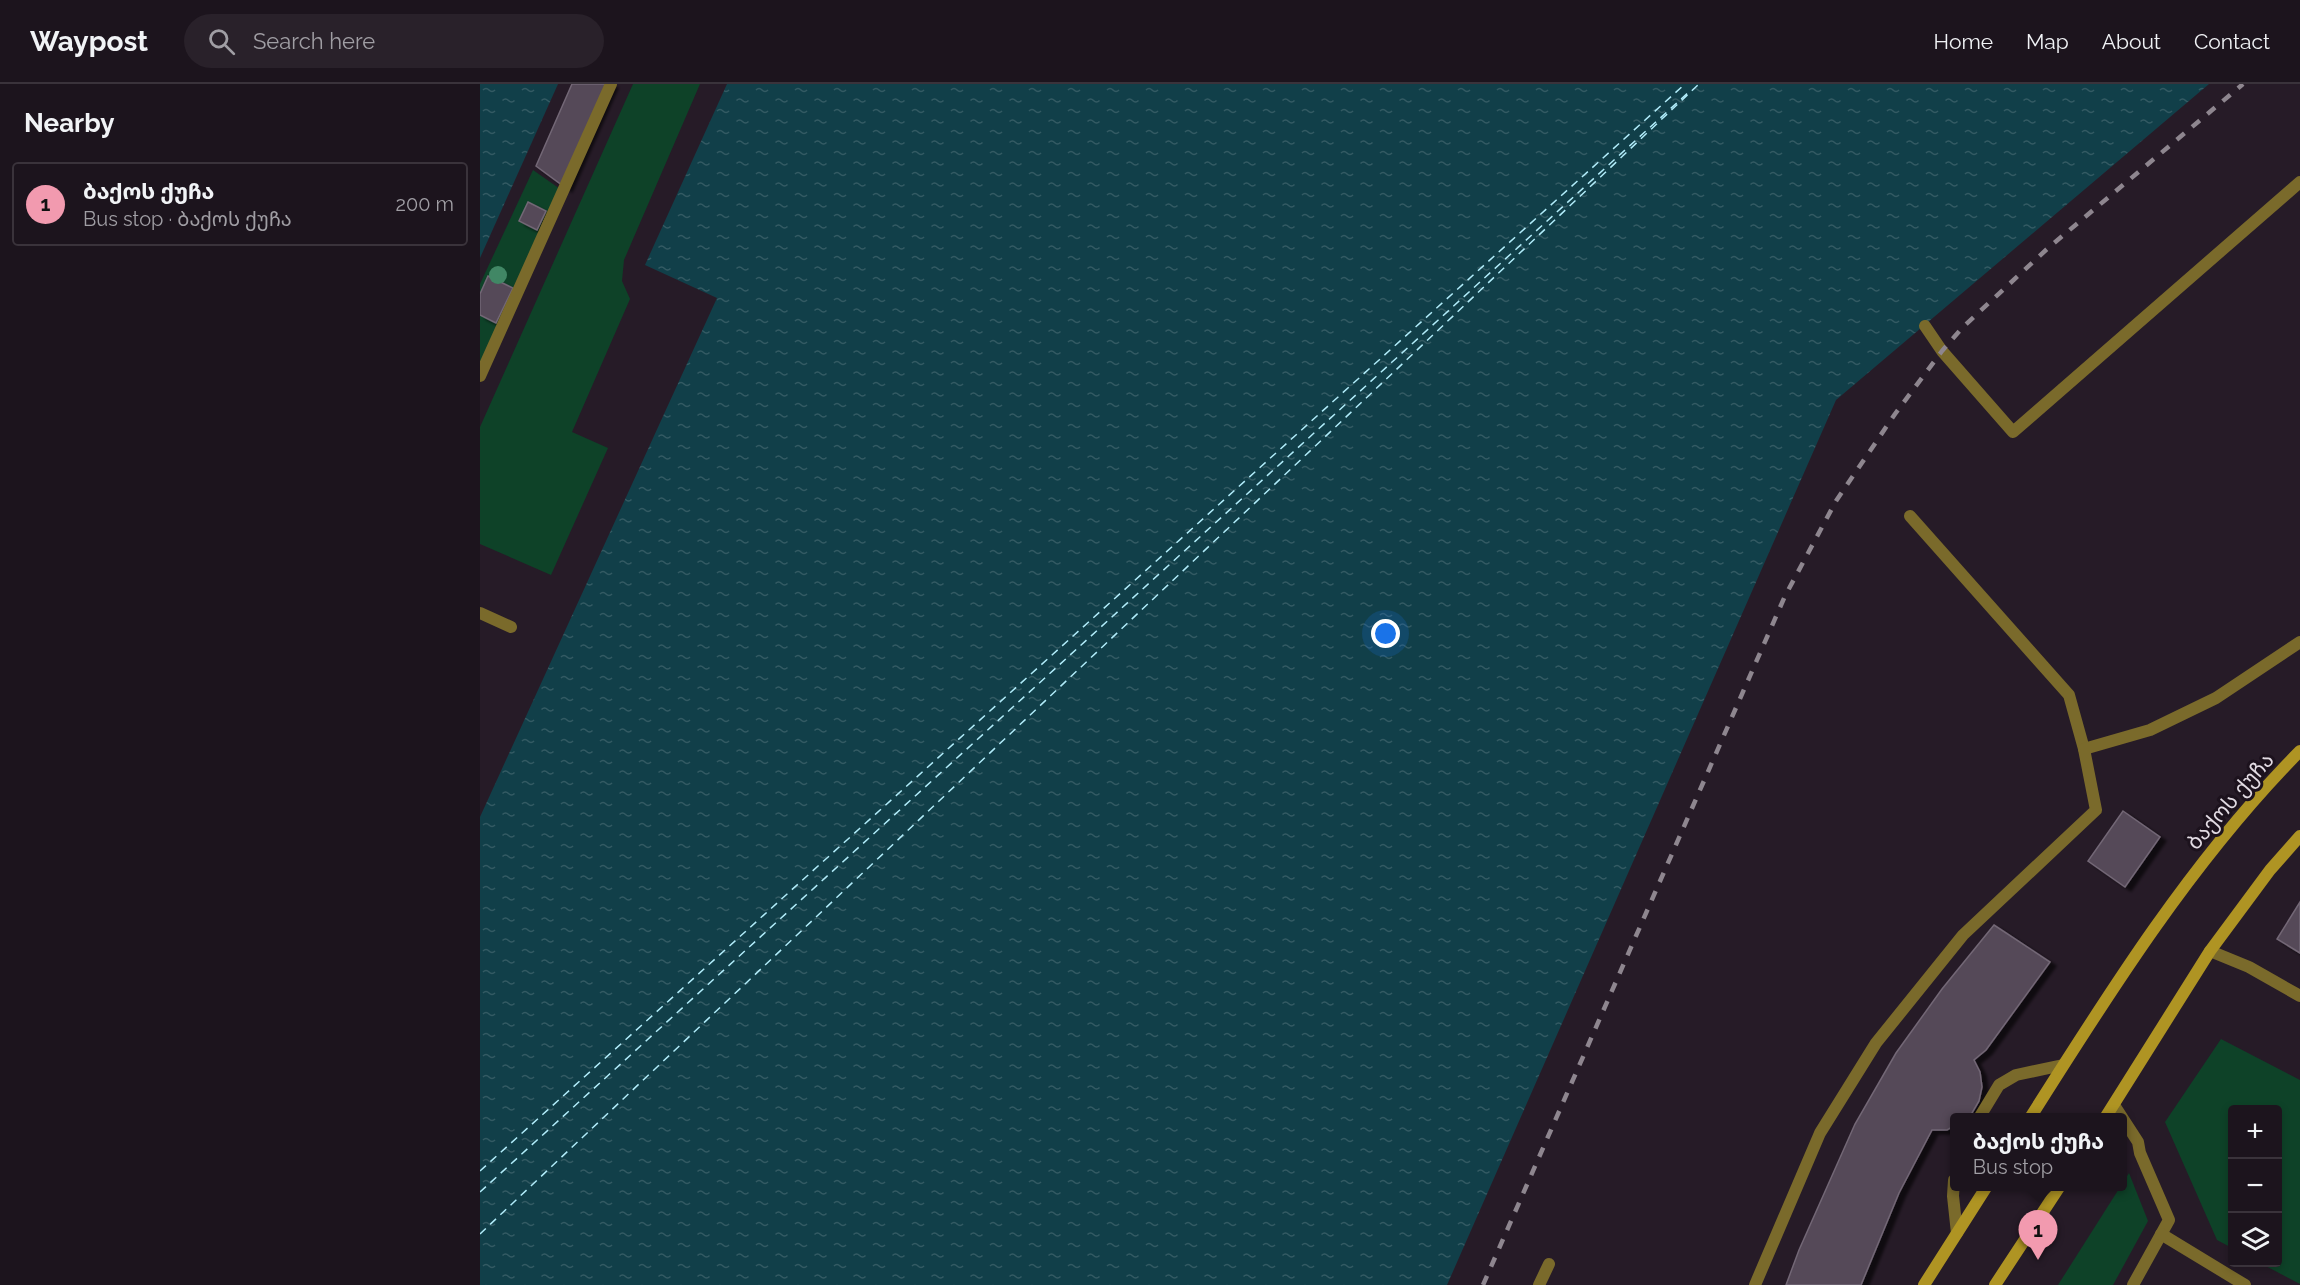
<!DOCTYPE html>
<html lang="en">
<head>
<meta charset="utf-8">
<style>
  :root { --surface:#1c141d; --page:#29212a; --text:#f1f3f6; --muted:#a09ea4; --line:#3a333b; --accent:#f29aaf }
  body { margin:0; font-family:Raleway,"Noto Sans Georgian",sans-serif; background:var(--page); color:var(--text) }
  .controls { position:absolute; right:18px; bottom:18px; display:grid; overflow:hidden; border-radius:6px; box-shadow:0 3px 9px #0003 }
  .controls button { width:54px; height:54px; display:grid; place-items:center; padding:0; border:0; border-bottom:2px solid var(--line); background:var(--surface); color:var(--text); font:30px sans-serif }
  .you { position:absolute; left:906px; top:550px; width:21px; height:21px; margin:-15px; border:4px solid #fff; border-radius:50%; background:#1a73e8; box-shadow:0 0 0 9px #1a73e833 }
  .badge { display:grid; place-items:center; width:39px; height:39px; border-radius:50%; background:var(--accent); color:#111; font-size:20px; font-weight:700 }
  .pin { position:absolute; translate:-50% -50px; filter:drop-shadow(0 2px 3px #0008) }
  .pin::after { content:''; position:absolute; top:32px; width:21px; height:18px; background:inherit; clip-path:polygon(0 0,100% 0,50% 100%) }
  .popup { position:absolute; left:1470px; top:1029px; width:177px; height:78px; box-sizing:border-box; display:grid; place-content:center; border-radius:6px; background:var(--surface); filter:drop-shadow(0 2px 4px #0005); font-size:20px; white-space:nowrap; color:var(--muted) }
  .popup b { font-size:22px; color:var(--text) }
  .popup::after { content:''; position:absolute; left:50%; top:100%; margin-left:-12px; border:12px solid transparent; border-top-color:var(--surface) }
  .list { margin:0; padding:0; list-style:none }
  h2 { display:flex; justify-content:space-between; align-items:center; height:78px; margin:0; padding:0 24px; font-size:26px }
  h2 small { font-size:20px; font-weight:400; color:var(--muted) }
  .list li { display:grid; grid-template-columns:39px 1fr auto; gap:18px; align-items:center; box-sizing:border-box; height:84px; margin:0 12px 12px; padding:0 12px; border:2px solid var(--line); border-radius:6px }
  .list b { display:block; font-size:22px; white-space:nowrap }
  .list p { margin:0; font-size:20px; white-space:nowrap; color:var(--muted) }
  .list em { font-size:20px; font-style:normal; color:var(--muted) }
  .icon { flex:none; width:33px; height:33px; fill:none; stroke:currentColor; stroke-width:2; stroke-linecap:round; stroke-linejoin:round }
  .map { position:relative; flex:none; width:1820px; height:1201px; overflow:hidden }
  header { display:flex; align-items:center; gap:36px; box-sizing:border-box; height:84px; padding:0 30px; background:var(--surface); border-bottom:2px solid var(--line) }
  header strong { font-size:28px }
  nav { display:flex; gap:33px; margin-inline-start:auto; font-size:21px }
  .search { width:420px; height:54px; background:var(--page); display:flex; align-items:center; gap:15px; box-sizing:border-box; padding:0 21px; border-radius:33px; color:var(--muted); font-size:22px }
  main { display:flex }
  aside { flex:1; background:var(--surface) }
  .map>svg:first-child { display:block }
  .green { fill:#0e4228 }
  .water { fill:url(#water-ripples) }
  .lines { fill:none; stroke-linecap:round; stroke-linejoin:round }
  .ferry { stroke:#b1ecfa; stroke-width:1.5; stroke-dasharray:8 6; stroke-linecap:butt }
  .building { fill:#554a58; stroke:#736776; stroke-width:1.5; filter:url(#shadow) }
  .lane { stroke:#7a6a2b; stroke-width:12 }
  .secondary { stroke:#af9423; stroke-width:12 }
  .rail { stroke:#8e868f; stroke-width:4.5; stroke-dasharray:10 10; stroke-linecap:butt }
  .tree { fill:#418765 }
  .labels { text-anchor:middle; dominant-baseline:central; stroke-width:6; stroke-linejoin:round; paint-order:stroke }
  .street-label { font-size:21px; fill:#e2dbe3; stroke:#1c121d }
</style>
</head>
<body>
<header>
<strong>Waypost</strong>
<div class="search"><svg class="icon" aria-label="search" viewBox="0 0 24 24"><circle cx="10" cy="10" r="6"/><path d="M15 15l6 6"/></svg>Search here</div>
<nav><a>Home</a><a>Map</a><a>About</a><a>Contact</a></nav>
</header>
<main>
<aside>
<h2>Nearby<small></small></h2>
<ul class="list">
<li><span class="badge">1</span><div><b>ბაქოს ქუჩა</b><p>Bus stop · ბაქოს ქუჩა</p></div><em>200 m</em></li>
</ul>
</aside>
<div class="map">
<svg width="1820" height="1201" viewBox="0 0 1820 1201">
  <defs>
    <pattern id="water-ripples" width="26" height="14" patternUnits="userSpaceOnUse" patternTransform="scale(1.5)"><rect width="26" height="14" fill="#113f49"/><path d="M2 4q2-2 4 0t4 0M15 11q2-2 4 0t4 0" fill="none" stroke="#335a63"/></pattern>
    <filter id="shadow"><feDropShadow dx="6" dy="4" stdDeviation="1.5" flood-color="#0009"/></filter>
  </defs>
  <rect width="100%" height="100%" fill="#261b27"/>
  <!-- green -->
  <g class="green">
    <polygon points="153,0 220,0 144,176 142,197 150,215 92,348 128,364 71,491 0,460 0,343"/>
    <polygon points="53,86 83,107 0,290 0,200"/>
    <polygon points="1741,955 1820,996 1820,1200 1780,1179 1798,1178 1798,1026 1752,1026 1752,1164 1737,1156 1685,1038"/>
    <polygon points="1649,1089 1668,1137 1633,1201 1578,1201"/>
  </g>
  <!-- water -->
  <g class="water">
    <polygon points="0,0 78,0 0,174"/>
    <polygon points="247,0 1729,0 1356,316 967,1201 0,1201 0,733 237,214 165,181"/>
  </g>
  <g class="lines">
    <!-- ferry -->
    <g class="ferry">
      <polyline points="0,1087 1205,0"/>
      <polyline points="0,1108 1211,6"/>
      <polyline points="0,1150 1219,0"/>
    </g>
  </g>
  <!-- building -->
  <g class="building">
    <polygon points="92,0 132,0 86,104 56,82"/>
    <polygon points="48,118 66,127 57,146 39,137"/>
    <polygon points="8,192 33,204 16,239 0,231 0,210"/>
    <polygon points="1643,727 1680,753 1645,803 1608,777"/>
    <polygon points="1820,818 1820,869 1797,855"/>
    <polygon points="1514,841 1570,878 1506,966 1494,976 1500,988 1502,1003 1499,1017 1492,1029 1488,1034 1474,1034 1474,1042 1467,1046 1452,1046 1419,1109 1381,1201 1306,1201 1319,1166 1375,1040 1416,969 1462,905"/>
  </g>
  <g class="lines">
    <!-- lane -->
    <g class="lane">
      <polyline points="1445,242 1462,267 1533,348 1820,98"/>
      <polyline points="0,292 131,0"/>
      <polyline points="1430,432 1589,611 1604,665"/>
      <polyline points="0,529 31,543"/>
      <polyline points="1730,867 1769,883 1820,912"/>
      <polyline points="1634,1021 1658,1058 1660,1069 1689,1136 1653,1201"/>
      <polyline points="1499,1034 1519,1001 1536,991 1583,981"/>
      <polyline points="1474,1096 1473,1112 1477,1149"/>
      <polyline points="1681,1150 1765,1201"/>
      <polyline points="1059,1201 1069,1180"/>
      <polyline points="1275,1201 1340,1049 1396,959 1483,851 1616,726 1604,665 1670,646 1736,614 1820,558"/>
    </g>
    <!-- secondary -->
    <g class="secondary">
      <path d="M1550,1034c80,-127 164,-260 270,-367"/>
      <polyline points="1625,1034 1730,867 1790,786 1820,752"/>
      <polyline points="1444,1201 1507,1102"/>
      <polyline points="1515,1201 1580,1102"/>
    </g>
    <!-- rail -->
    <polyline class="rail" points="1003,1201 1305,512 1356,417 1415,330 1462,267 1483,243 1567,165 1763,0"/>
  </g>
  <!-- trees -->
  <circle class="tree" cx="18" cy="191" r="9"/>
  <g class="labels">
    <!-- street labels -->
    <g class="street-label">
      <text transform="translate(1750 717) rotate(-49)">ბაქოს ქუჩა</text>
    </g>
  </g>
</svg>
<div class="controls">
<button>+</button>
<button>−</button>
<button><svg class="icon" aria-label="layers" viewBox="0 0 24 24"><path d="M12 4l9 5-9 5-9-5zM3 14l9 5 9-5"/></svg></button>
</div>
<div class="you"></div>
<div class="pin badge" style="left:1558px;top:1176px">1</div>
<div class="popup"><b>ბაქოს ქუჩა</b>Bus stop</div>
</div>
</main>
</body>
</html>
